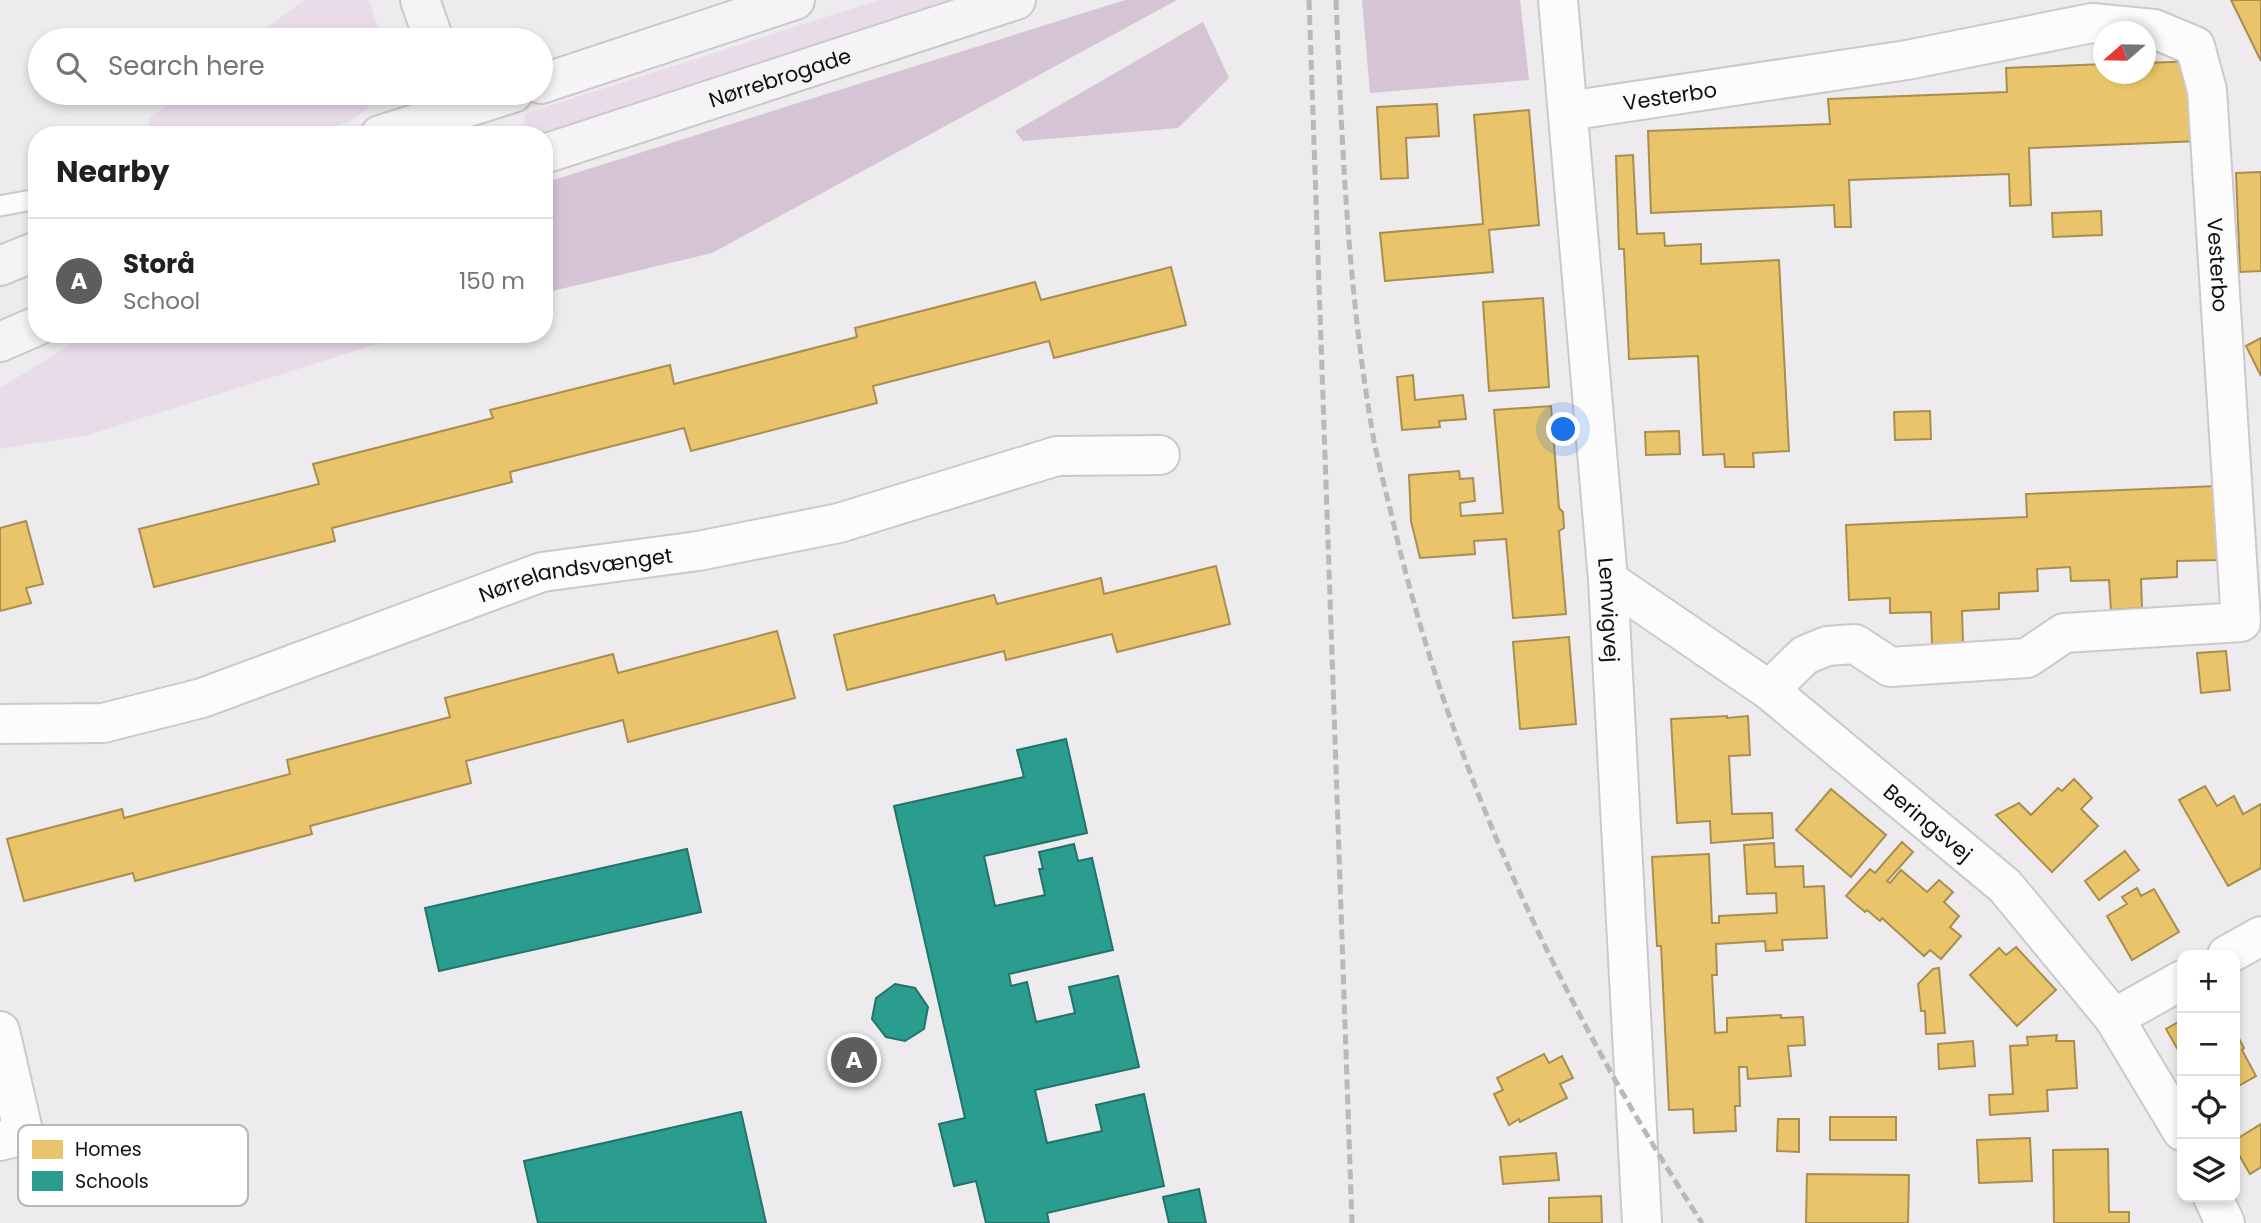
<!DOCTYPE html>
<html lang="en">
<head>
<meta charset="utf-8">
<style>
  :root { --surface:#fff; --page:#f2f2f2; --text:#202124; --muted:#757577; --line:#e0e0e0; --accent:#5e5d5e }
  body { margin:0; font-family:Poppins,sans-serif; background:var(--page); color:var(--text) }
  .controls { position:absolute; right:21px; bottom:21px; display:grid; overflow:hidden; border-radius:14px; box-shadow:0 4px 10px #0003 }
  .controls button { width:63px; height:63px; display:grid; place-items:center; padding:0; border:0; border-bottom:2px solid var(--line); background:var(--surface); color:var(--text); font:35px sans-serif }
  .compass { position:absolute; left:2093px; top:21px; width:63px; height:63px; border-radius:50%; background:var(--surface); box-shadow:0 4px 10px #0003; rotate:250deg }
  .you { position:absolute; left:1564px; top:430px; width:24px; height:24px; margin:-18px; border:5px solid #fff; border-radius:50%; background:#1a73e8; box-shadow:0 0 0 10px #1a73e833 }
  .badge { display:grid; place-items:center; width:46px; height:46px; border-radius:50%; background:var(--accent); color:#fff; font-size:23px; font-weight:700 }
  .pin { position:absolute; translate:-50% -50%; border:4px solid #fff; box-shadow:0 2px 7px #0006 }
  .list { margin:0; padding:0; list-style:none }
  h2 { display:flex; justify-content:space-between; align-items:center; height:91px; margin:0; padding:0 28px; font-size:30px }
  h2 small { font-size:23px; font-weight:400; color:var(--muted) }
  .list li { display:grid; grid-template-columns:46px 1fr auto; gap:21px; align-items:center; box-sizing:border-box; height:126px; padding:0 28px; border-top:2px solid var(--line) }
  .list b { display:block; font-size:26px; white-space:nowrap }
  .list p { margin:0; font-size:23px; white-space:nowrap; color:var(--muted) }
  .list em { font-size:23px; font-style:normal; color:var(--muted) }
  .icon { flex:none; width:38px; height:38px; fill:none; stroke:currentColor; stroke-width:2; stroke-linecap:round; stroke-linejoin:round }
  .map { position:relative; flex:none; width:2261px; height:1223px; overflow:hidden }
  .search { position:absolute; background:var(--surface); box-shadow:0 4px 10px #0003; left:28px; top:28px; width:525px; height:77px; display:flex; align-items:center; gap:18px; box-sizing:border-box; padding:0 24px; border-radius:38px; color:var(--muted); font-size:26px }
  .panel { position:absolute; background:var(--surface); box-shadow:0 4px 10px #0003; left:28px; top:126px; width:525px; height:217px; border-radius:28px }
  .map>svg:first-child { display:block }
  .green { fill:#e9dce9 }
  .forest { fill:#d4c4d4 }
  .homes { fill:#e9c46a; stroke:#a88e4f; stroke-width:2 }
  .schools { fill:#2a9d8f; stroke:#227369; stroke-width:2 }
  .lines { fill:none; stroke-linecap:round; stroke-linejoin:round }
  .lane-casing { stroke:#cbc9cb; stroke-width:23 }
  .street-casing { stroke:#cbc9cb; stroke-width:42 }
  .secondary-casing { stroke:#cbc9cb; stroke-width:42 }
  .lane { stroke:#fcfcfc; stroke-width:19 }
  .street { stroke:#fcfcfc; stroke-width:38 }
  .secondary { stroke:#f6f3f6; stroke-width:38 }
  .rail { stroke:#bab9ba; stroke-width:5; stroke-dasharray:10 5; stroke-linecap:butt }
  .labels { text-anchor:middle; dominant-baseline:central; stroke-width:7; stroke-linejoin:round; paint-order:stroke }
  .street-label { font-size:21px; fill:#111011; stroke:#fff }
  .key { fill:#fff; stroke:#b8b7b8; stroke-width:2 }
  .key-label { font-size:19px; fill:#111011 }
</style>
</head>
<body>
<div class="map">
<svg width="2261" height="1223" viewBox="0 0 2261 1223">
  <rect width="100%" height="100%" fill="#edebed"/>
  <!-- green -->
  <g class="green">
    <polygon points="304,0 369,0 382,40 251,40"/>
    <path d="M879,0h69l-410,135 -11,-2c-5,-9 -5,-12 0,-20z"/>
    <polygon points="183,93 380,93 366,110 351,121 309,135 147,135 150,118"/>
    <polygon points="88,334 409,334 88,435 0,449 0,388"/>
  </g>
  <!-- forest -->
  <g class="forest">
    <polygon points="1125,0 1177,0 712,253 544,293 544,183"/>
    <polygon points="1362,0 1520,0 1529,80 1370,93"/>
    <polygon points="1203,22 1229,78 1178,128 1023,141 1015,131"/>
  </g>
  <!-- homes -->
  <g class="homes">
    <polygon points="2231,0 2261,0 2261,61"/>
    <polygon points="2195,61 2199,141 2029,148 2031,205 2010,206 2009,174 1849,180 1851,227 1835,227 1834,205 1651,213 1648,131 1830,124 1828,99 2007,92 2006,68 2104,64 2104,74 2146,74 2146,63"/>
    <polygon points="1437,104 1439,136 1406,138 1408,178 1381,179 1377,107"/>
    <polygon points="1529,110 1539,225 1489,230 1493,272 1385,281 1380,233 1483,224 1474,115"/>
    <polygon points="1633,155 1637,234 1664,233 1665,246 1701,244 1701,264 1779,260 1789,451 1753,453 1754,467 1725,467 1724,454 1703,455 1698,356 1629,359 1624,249 1619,249 1616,156"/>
    <polygon points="2261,172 2261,271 2240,272 2236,173"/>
    <polygon points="2101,211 2102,235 2053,237 2052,213"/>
    <polygon points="1171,267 1186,325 1054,358 1049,341 873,386 877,403 691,451 684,428 510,472 512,482 332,528 335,541 154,587 139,529 319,484 313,464 493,418 490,410 670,365 674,384 857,337 855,328 1035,282 1041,300"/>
    <polygon points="1543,298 1549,387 1489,391 1483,302"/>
    <polygon points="2261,338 2261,376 2246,346"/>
    <polygon points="1413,375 1415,400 1463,395 1466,419 1439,421 1440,427 1402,430 1397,377"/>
    <polygon points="1551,406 1559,508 1563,512 1564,528 1559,531 1566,614 1513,618 1506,539 1474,541 1475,554 1420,558 1411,521 1409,475 1459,471 1460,479 1473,478 1475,501 1460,503 1461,516 1503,513 1494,410"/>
    <polygon points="1930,411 1931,439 1895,440 1894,412"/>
    <polygon points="1679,431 1680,454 1646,455 1645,432"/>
    <polygon points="2217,486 2219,560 2177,561 2177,577 2141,579 2142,608 2111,610 2109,580 2071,581 2070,567 2037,569 2038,591 1999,593 1999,609 1962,611 1963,643 1932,644 1931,612 1890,613 1890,598 1849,600 1846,525 2027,517 2026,494"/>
    <polygon points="26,521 43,584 26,588 31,603 0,611 0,528"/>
    <polygon points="1216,566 1230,624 1117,652 1112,634 1006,660 1004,651 847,690 834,635 994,595 997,604 1101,578 1104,594"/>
    <polygon points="777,631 795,698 628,742 623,720 466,761 471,783 310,826 312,834 135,881 133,873 24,901 7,839 122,809 124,818 290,774 287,760 450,717 445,698 613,654 618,673"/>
    <polygon points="1569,637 1576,724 1520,729 1513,642"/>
    <polygon points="2226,651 2230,690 2201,693 2197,653"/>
    <polygon points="1727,716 1727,718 1748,716 1750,755 1729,756 1732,814 1772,813 1773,838 1711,843 1710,821 1677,823 1671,719"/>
    <polygon points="2074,779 2092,798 2081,809 2098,826 2052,872 1996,815 2019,803 2031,815 2058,788 2062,791"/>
    <polygon points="2205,786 2217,806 2234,796 2243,814 2261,804 2261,868 2228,886 2179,800"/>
    <polygon points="1831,789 1886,835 1851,877 1796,830"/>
    <polygon points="1902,842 1913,852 1887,881 1890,883 1901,870 1927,892 1939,880 1953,892 1944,902 1959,916 1950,927 1961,936 1941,959 1930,950 1924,956 1882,918 1880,921 1867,910 1865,912 1846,896 1870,869 1875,873"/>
    <polygon points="1774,843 1775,867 1803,866 1804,887 1824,886 1827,938 1782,940 1783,950 1766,951 1765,941 1716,944 1717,975 1712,975 1715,1033 1727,1032 1727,1018 1781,1015 1781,1018 1803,1017 1805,1045 1788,1046 1791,1076 1748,1079 1747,1067 1739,1067 1740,1106 1735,1106 1736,1131 1694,1133 1693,1109 1669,1110 1661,946 1657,946 1652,857 1709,854 1712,923 1719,923 1719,916 1777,913 1776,893 1747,894 1744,845"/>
    <polygon points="2125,851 2139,870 2099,900 2085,881"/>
    <polygon points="2137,888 2141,896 2154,889 2179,932 2132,960 2107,916 2127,904 2122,897"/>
    <polygon points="2016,947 2056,990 2017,1026 1970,975 1999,948 2006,955"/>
    <polygon points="1939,968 1945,1033 1926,1034 1925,1011 1921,1011 1918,984 1933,969"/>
    <polygon points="2182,1020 2182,1057 2166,1029"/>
    <polygon points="2235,1031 2244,1048 2242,1050 2256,1076 2235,1088"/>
    <polygon points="2057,1035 2056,1041 2074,1041 2077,1088 2047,1090 2048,1111 1990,1115 1989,1095 2013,1094 2010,1046 2028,1045 2027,1037"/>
    <polygon points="1973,1041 1975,1066 1939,1069 1938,1044"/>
    <polygon points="1544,1054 1549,1063 1562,1056 1573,1078 1560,1084 1567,1098 1520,1122 1519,1119 1509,1125 1494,1094 1503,1090 1497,1078"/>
    <rect x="1830" y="1117" width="66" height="23"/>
    <polygon points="1778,1119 1799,1119 1799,1152 1777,1151"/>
    <polygon points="2261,1124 2261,1167 2250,1174 2235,1148 2235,1140"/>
    <polygon points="2030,1138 2032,1181 1979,1183 1977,1140"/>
    <polygon points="2108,1149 2109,1212 2129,1212 2129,1223 2054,1223 2053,1150"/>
    <polygon points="1556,1153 1559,1180 1503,1184 1500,1157"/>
    <polygon points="1807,1174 1909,1175 1908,1223 1806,1223"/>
    <polygon points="1601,1196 1602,1223 1549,1223 1549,1198"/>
  </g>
  <!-- schools -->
  <g class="schools">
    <polygon points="1066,739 1087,833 984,856 995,906 1045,895 1039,869 1043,869 1039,852 1074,844 1078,861 1092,858 1113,950 1009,974 1011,986 1027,982 1036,1022 1075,1013 1069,987 1118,976 1139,1067 1035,1090 1047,1143 1102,1131 1096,1105 1144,1094 1164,1186 1047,1213 1049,1223 986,1223 976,1181 954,1186 939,1124 965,1118 894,806 1024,777 1017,750"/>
    <polygon points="687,849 701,912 439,971 425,908"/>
    <polygon points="895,984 915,988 928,1007 924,1029 905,1041 886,1037 872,1019 876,998"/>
    <polygon points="741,1112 766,1223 538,1223 524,1161"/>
    <polygon points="1199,1189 1206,1223 1169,1223 1163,1197"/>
  </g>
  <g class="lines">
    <defs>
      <polyline id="lane" points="0,206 37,199"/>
      <g id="street">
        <path id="s1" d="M1558,0l50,580 34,643"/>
        <path id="s2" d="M1568,111l339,-51 185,-37 62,6 41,17 12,44 34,532 -177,11 -37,25 -137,9 -35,-23 -28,2 -22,9 -36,35"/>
        <path id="s3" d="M1608,580l161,110 236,196 109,132 68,113"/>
        <path id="s4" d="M0,724l103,-1 99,-25 340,-126 156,-21 141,-28 218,-67 103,-1"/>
        <polyline points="2227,955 2261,936"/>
        <polyline points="2114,1018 2182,980"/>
        <polyline points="0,1031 24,1135 0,1141"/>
        <polyline points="2213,1197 2225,1223"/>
      </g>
      <g id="secondary">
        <polyline points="420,0 434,40"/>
        <polyline points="541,84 795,0"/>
        <polyline points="380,135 513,93"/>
        <path id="s5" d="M544,154l472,-154"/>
        <polyline points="0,266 37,251"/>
        <polyline points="0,342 37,326"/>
      </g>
    </defs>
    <!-- lane casing -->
    <use href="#lane" class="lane-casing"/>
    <!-- street casing -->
    <use href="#street" class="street-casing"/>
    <!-- secondary casing -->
    <use href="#secondary" class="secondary-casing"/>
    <!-- lane -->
    <use href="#lane" class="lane"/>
    <!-- street -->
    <use href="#street" class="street"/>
    <!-- secondary -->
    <use href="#secondary" class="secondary"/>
    <!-- rail -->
    <g class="rail">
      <polyline points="1309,0 1352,1223"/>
      <path d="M1336,0c6,147 12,295 38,441 5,25 12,51 18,76 58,253 169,489 310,706"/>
    </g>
  </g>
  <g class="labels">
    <!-- street labels -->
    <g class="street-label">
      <text stroke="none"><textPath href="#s5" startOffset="248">Nørrebrogade</textPath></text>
      <text stroke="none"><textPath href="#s2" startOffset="103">Vesterbo</textPath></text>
      <text stroke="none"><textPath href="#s2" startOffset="859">Vesterbo</textPath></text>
      <text stroke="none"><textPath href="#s4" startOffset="600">Nørrelandsvænget</textPath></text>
      <text stroke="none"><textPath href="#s1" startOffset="612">Lemvigvej</textPath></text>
      <text stroke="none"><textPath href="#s3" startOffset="402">Beringsvej</textPath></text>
    </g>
  </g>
  <!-- legend -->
  <rect x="18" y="1125" width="230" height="81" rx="10" class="key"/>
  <rect x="32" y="1140" width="31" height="19" fill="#e9c46a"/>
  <rect x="32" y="1171" width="31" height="20" fill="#2a9d8f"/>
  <g class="key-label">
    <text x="75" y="1156">Homes</text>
    <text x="75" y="1188">Schools</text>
  </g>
</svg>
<div class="controls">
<button>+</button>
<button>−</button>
<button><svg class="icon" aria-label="locate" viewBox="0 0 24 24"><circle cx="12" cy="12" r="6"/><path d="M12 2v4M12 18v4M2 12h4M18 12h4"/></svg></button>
<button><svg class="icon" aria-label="layers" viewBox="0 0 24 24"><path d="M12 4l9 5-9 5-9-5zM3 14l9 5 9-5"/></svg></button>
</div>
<svg class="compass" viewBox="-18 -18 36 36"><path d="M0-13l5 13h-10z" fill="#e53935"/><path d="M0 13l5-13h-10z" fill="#757577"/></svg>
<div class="you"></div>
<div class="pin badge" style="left:854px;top:1060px">A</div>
<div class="search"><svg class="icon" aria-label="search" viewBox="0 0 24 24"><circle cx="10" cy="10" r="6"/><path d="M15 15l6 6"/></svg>Search here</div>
<section class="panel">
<h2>Nearby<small></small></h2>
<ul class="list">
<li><span class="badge">A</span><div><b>Storå</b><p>School</p></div><em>150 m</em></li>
</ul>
</section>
</div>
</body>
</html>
